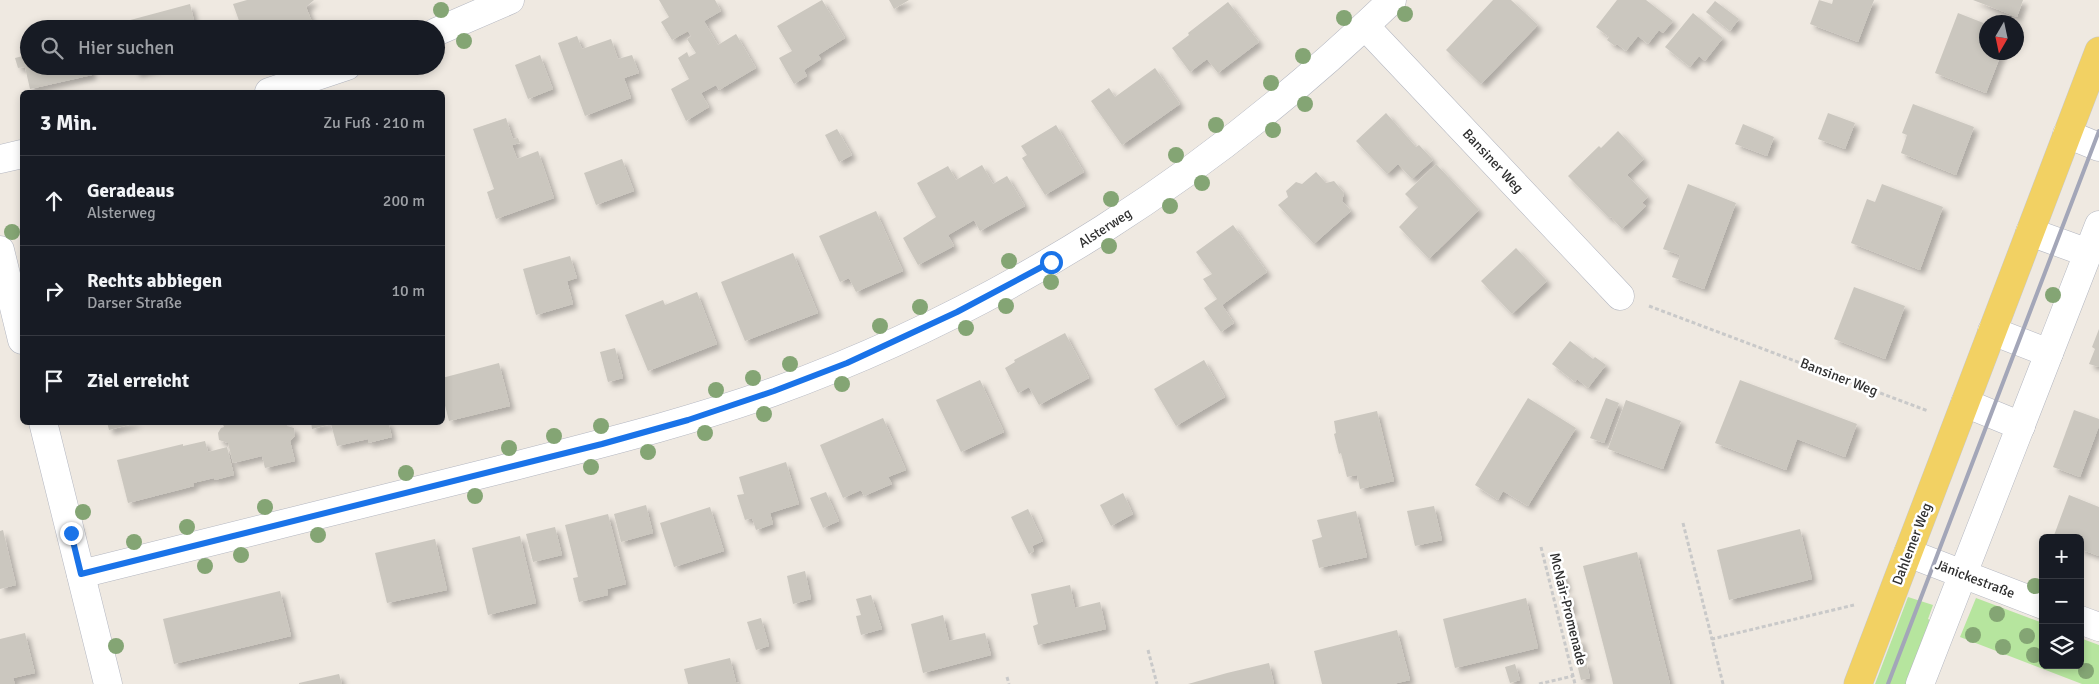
<!DOCTYPE html>
<html lang="de">
<head>
<meta charset="utf-8">
<style>
  :root { --surface:#171b24; --page:#242831; --text:#f1f3f6; --muted:#9ea1a6; --line:#363941 }
  body { margin:0; font-family:Signika,sans-serif; background:var(--page); color:var(--text) }
  .controls { position:absolute; right:15px; bottom:15px; display:grid; overflow:hidden; border-radius:8px; box-shadow:0 2px 8px #0003 }
  .controls button { width:45px; height:45px; display:grid; place-items:center; padding:0; border:0; border-bottom:1px solid var(--line); background:var(--surface); color:var(--text); font:25px sans-serif }
  .compass { position:absolute; left:1979px; top:15px; width:45px; height:45px; border-radius:50%; background:var(--surface); box-shadow:0 2px 8px #0003; rotate:189deg }
  .stop { position:absolute; width:15px; height:15px; margin:-11px; border:4px solid #1a73e8; border-radius:50%; background:#fff }
  .stop.end { background:#1a73e8; border-color:#fff; box-shadow:0 1px 5px #0008 }
  .list { margin:0; padding:0; list-style:none }
  h2 { display:flex; justify-content:space-between; align-items:center; height:65px; margin:0; padding:0 20px; font-size:21px }
  h2 small { font-size:16px; font-weight:400; color:var(--muted) }
  .list li { display:grid; grid-template-columns:32px 1fr auto; gap:15px; align-items:center; box-sizing:border-box; height:90px; padding:0 20px; border-top:1px solid var(--line) }
  .list b { display:block; font-size:19px; white-space:nowrap }
  .list p { margin:0; font-size:16px; white-space:nowrap; color:var(--muted) }
  .list em { font-size:16px; font-style:normal; color:var(--muted) }
  .icon { flex:none; width:28px; height:28px; fill:none; stroke:currentColor; stroke-width:2; stroke-linecap:round; stroke-linejoin:round }
  .map { position:relative; flex:none; width:2099px; height:684px; overflow:hidden }
  .search { position:absolute; background:var(--surface); box-shadow:0 2px 8px #0003; left:20px; top:20px; width:425px; height:55px; display:flex; align-items:center; gap:12px; box-sizing:border-box; padding:0 18px; border-radius:28px; color:var(--muted); font-size:19px }
  .panel { position:absolute; background:var(--surface); box-shadow:0 2px 8px #0003; left:20px; top:90px; width:425px; height:335px; border-radius:8px }
  .map>svg:first-child { display:block }
  .green { fill:#b6e59e }
  .building { fill:#cbc7bf; filter:url(#shadow) }
  .lines { fill:none; stroke-linecap:round; stroke-linejoin:round }
  .minor-casing { stroke:#b4b7c1; stroke-width:29 }
  .major-casing { stroke:#c9c9c9; stroke-width:29 }
  .path { stroke:#c9c9c9; stroke-width:3; stroke-dasharray:4 2.5; stroke-linecap:butt }
  .minor { stroke:#fff; stroke-width:28 }
  .major { stroke:#f2d163; stroke-width:28 }
  .rail { stroke:#a3a6b8; stroke-width:4 }
  .tree { fill:#84a574 }
  .route { stroke:#1a73e8; stroke-width:6 }
  .labels { text-anchor:middle; dominant-baseline:central; stroke-width:5; stroke-linejoin:round; paint-order:stroke }
  .street-label { font-size:14px; fill:#2e2e2e; stroke:#fff }
</style>
</head>
<body>
<div class="map">
<svg width="2099" height="684" viewBox="0 0 2099 684">
  <defs>
    <filter id="shadow"><feDropShadow dx="4.5" dy="4.5" stdDeviation="2.5" flood-color="#0004"/></filter>
  </defs>
  <rect width="100%" height="100%" fill="#efe9e1"/>
  <!-- green -->
  <g class="green">
    <polygon points="1908,597 1933,605 1928,619 1936,623 1911,684 1875,684"/>
    <polygon points="1976,598 2043,623 2043,665 2080,665 2080,638 2099,645 2099,684 2082,684 1960,637"/>
  </g>
  <!-- building -->
  <g class="building">
    <polygon points="247,0 314,0 306,7 312,22 292,29 242,29 233,4"/>
    <polygon points="659,0 715,0 721,11 704,21 718,45 736,34 756,68 719,90 716,85 701,93 709,107 686,121 671,89 689,79 678,58 687,52 689,57 696,53 687,39 691,36 688,31 672,40 661,22 669,17"/>
    <polygon points="822,0 845,38 818,55 821,59 804,70 807,76 794,84 779,58 792,51 777,26"/>
    <polygon points="889,0 909,0 894,9"/>
    <polygon points="1493,0 1511,0 1538,25 1481,84 1446,50"/>
    <polygon points="1617,0 1646,0 1673,21 1663,33 1659,30 1648,44 1638,36 1626,51 1617,44 1615,46 1607,40 1609,37 1596,27"/>
    <polygon points="1819,0 1832,4 1833,0 1874,0 1858,42 1810,24"/>
    <polygon points="1973,0 2023,0 2017,17"/>
    <polygon points="1715,1 1739,19 1730,31 1706,12"/>
    <polygon points="1228,2 1259,42 1218,73 1207,59 1190,72 1172,48 1189,35 1188,33"/>
    <polygon points="190,4 196,29 125,29 123,22"/>
    <polygon points="1693,13 1723,38 1705,61 1699,56 1690,67 1665,47"/>
    <polygon points="1958,13 1986,24 1986,52 2002,52 1986,93 1935,73"/>
    <polygon points="577,36 582,49 611,39 618,59 632,55 639,73 624,78 631,98 585,116 558,43"/>
    <polygon points="29,41 29,66 90,66 92,75 30,89 25,67 18,68 15,58 23,56 20,43"/>
    <polygon points="540,55 553,89 528,99 515,65"/>
    <polygon points="134,66 158,66 158,67 136,73"/>
    <polygon points="1155,68 1180,104 1122,145 1091,101 1109,88 1115,97"/>
    <polygon points="1913,104 1974,127 1956,175 1901,153 1907,135 1902,133"/>
    <polygon points="1386,113 1416,147 1419,145 1433,160 1412,179 1398,164 1387,174 1356,141"/>
    <polygon points="1828,113 1855,123 1845,149 1818,139"/>
    <polygon points="506,118 513,139 518,138 520,143 512,145 517,159 538,151 554,198 496,219 487,192 494,189 473,129"/>
    <polygon points="1743,124 1774,137 1767,156 1735,144"/>
    <polygon points="1056,125 1084,172 1045,195 1022,158 1027,155 1021,146"/>
    <polygon points="837,129 852,155 839,162 825,135"/>
    <polygon points="1618,131 1644,159 1627,175 1648,197 1642,203 1646,206 1622,229 1611,217 1609,218 1568,176 1599,146 1601,148"/>
    <polygon points="622,159 634,191 596,205 584,173"/>
    <polygon points="1436,164 1479,210 1429,259 1399,227 1418,207 1405,194"/>
    <polygon points="982,165 993,184 1007,176 1025,206 980,231 974,220 948,235 954,246 918,265 903,238 936,217 917,183 948,166 956,180"/>
    <polygon points="1316,172 1326,183 1334,181 1344,193 1342,201 1351,211 1314,244 1278,205 1288,197 1286,191 1296,182 1302,184"/>
    <polygon points="1688,184 1736,203 1704,289 1672,277 1680,255 1663,249"/>
    <polygon points="1882,184 1943,207 1920,270 1851,243 1867,199 1875,202"/>
    <polygon points="876,211 903,271 856,292 849,278 840,282 819,236"/>
    <polygon points="1233,225 1267,272 1222,305 1234,323 1221,332 1204,308 1217,299 1203,279 1212,274 1196,252"/>
    <polygon points="1516,248 1547,281 1512,314 1481,281"/>
    <polygon points="793,253 818,313 745,341 721,282"/>
    <polygon points="570,256 577,278 567,281 573,304 536,315 523,269"/>
    <polygon points="1854,287 1905,306 1885,359 1834,339"/>
    <polygon points="697,292 717,344 648,371 625,315 663,300 665,305"/>
    <polygon points="2099,329 2099,367 2089,364 2095,349 2092,347"/>
    <polygon points="1065,333 1089,378 1039,405 1029,387 1018,393 1005,368 1015,362 1014,360"/>
    <polygon points="1570,341 1593,359 1595,357 1606,365 1588,388 1577,379 1575,382 1552,364"/>
    <polygon points="615,348 623,378 608,382 600,352"/>
    <polygon points="1204,360 1225,397 1176,426 1154,389"/>
    <polygon points="499,363 510,406 449,421 442,394 442,378"/>
    <polygon points="980,380 1004,432 961,452 936,400"/>
    <polygon points="1740,380 1857,424 1845,457 1797,439 1786,470 1715,443"/>
    <polygon points="1528,398 1576,428 1528,506 1503,491 1498,500 1475,485"/>
    <polygon points="1606,398 1619,403 1604,443 1590,438"/>
    <polygon points="1626,400 1681,421 1663,469 1608,449"/>
    <polygon points="2074,410 2099,419 2099,426 2080,477 2053,467"/>
    <polygon points="1377,411 1394,481 1360,489 1357,475 1347,477 1341,453 1339,454 1334,434 1336,433 1334,421"/>
    <polygon points="883,418 906,470 888,477 892,484 864,496 861,490 843,498 820,445"/>
    <polygon points="107,422 136,422 136,423 109,430"/>
    <polygon points="222,422 286,422 287,426 294,428 295,436 290,441 295,461 265,468 262,456 233,463 228,443 219,440 218,433 221,428 224,427"/>
    <polygon points="311,422 388,422 392,437 368,443 368,439 337,446 331,424 312,429"/>
    <polygon points="205,441 208,452 227,447 234,475 215,480 214,478 193,483 194,486 128,503 117,460 183,444 183,446"/>
    <polygon points="786,462 799,504 770,513 773,524 756,530 752,518 745,520 737,495 744,494 739,477"/>
    <polygon points="826,492 839,521 823,528 810,498"/>
    <polygon points="1123,493 1133,514 1111,526 1100,505"/>
    <polygon points="2069,495 2099,507 2099,556 2080,549 2080,538 2053,538"/>
    <polygon points="646,505 653,533 621,542 614,514"/>
    <polygon points="1434,506 1442,540 1415,546 1407,511"/>
    <polygon points="710,507 724,551 674,567 660,523"/>
    <polygon points="1028,509 1043,541 1032,546 1034,551 1029,554 1011,517"/>
    <polygon points="1356,511 1367,557 1319,568 1312,540 1322,537 1317,520"/>
    <polygon points="608,514 626,584 607,589 608,595 579,602 573,578 578,577 565,525"/>
    <polygon points="555,527 562,555 533,562 526,534"/>
    <polygon points="1800,529 1812,579 1729,600 1717,550"/>
    <polygon points="3,530 16,585 0,589 0,531"/>
    <polygon points="520,536 536,603 488,615 472,548"/>
    <polygon points="435,539 447,590 387,603 375,553"/>
    <polygon points="1637,552 1654,621 1670,684 1613,684 1612,679 1583,566"/>
    <polygon points="805,571 811,599 793,604 787,576"/>
    <polygon points="1563,572 1567,588 1559,590 1554,574"/>
    <polygon points="1070,585 1075,608 1100,602 1106,629 1038,645 1033,626 1038,624 1031,594"/>
    <polygon points="280,591 291,636 174,664 163,619"/>
    <polygon points="1569,593 1573,611 1564,613 1560,596"/>
    <polygon points="871,595 882,629 861,635 856,616 861,615 856,599"/>
    <polygon points="1526,598 1538,648 1455,668 1443,619"/>
    <polygon points="943,615 949,641 985,633 991,655 923,673 911,624"/>
    <polygon points="1575,616 1579,633 1570,635 1566,619"/>
    <polygon points="761,618 769,646 756,650 747,622"/>
    <polygon points="1397,630 1410,680 1393,684 1322,684 1314,651"/>
    <polygon points="25,633 35,673 13,678 15,684 0,684 0,639"/>
    <polygon points="1580,638 1585,656 1576,658 1571,641"/>
    <polygon points="730,658 736,682 742,684 688,684 684,669"/>
    <polygon points="1586,661 1590,678 1581,680 1577,664"/>
    <polygon points="1269,663 1274,684 1188,684 1227,673"/>
    <polygon points="1515,664 1520,680 1510,683 1505,667"/>
    <polygon points="339,674 342,684 299,684 299,683"/>
  </g>
  <g class="lines">
    <defs>
      <g id="minor">
        <polyline points="1365,26 1620,296"/>
        <polyline points="436,32 510,0"/>
        <polyline points="269,92 347,66"/>
        <polyline points="2067,134 2099,147"/>
        <polyline points="0,159 22,154"/>
        <polyline points="2030,232 2088,253"/>
        <polyline points="0,250 22,340"/>
        <polyline points="1992,331 2049,353"/>
        <polyline points="1965,403 2021,426"/>
        <polyline points="43,422 108,684"/>
        <polyline points="1908,553 2043,605"/>
        <path d="M81,574c139,-35 279,-69 418,-104 92,-24 184,-46 274,-78 232,-84 442,-220 619,-392"/>
        <polyline points="2080,620 2099,627"/>
        <polyline points="1920,684 2099,225"/>
      </g>
      <polyline id="major" points="1858,684 2099,51"/>
    </defs>
    <!-- minor casing -->
    <use href="#minor" class="minor-casing"/>
    <!-- major casing -->
    <use href="#major" class="major-casing"/>
    <!-- path -->
    <g class="path">
      <polyline points="1649,306 1928,411"/>
      <polyline points="1683,523 1712,639"/>
      <polyline points="1541,547 1575,684"/>
      <polyline points="1148,650 1157,684"/>
      <polyline points="1007,677 1009,684"/>
      <polyline points="1539,684 1573,676"/>
      <polyline points="1723,684 1712,639 1854,605"/>
    </g>
    <!-- minor -->
    <use href="#minor" class="minor"/>
    <!-- major -->
    <use href="#major" class="major"/>
    <!-- rail -->
    <polyline class="rail" points="1888,684 2099,131"/>
  </g>
  <!-- trees -->
  <g class="tree">
    <circle cx="441" cy="10" r="8"/>
    <circle cx="1405" cy="14" r="8"/>
    <circle cx="1344" cy="18" r="8"/>
    <circle cx="464" cy="41" r="8"/>
    <circle cx="1303" cy="56" r="8"/>
    <circle cx="1271" cy="83" r="8"/>
    <circle cx="1305" cy="104" r="8"/>
    <circle cx="1216" cy="125" r="8"/>
    <circle cx="1273" cy="130" r="8"/>
    <circle cx="1176" cy="155" r="8"/>
    <circle cx="1202" cy="183" r="8"/>
    <circle cx="1111" cy="199" r="8"/>
    <circle cx="1170" cy="206" r="8"/>
    <circle cx="12" cy="232" r="8"/>
    <circle cx="1109" cy="246" r="8"/>
    <circle cx="1009" cy="261" r="8"/>
    <circle cx="1051" cy="282" r="8"/>
    <circle cx="2053" cy="295" r="8"/>
    <circle cx="1006" cy="306" r="8"/>
    <circle cx="920" cy="307" r="8"/>
    <circle cx="880" cy="326" r="8"/>
    <circle cx="966" cy="328" r="8"/>
    <circle cx="790" cy="364" r="8"/>
    <circle cx="753" cy="378" r="8"/>
    <circle cx="842" cy="384" r="8"/>
    <circle cx="716" cy="390" r="8"/>
    <circle cx="764" cy="414" r="8"/>
    <circle cx="601" cy="426" r="8"/>
    <circle cx="705" cy="433" r="8"/>
    <circle cx="554" cy="436" r="8"/>
    <circle cx="509" cy="448" r="8"/>
    <circle cx="648" cy="452" r="8"/>
    <circle cx="591" cy="467" r="8"/>
    <circle cx="406" cy="473" r="8"/>
    <circle cx="475" cy="496" r="8"/>
    <circle cx="265" cy="507" r="8"/>
    <circle cx="83" cy="512" r="8"/>
    <circle cx="187" cy="527" r="8"/>
    <circle cx="318" cy="535" r="8"/>
    <circle cx="134" cy="542" r="8"/>
    <circle cx="241" cy="555" r="8"/>
    <circle cx="205" cy="566" r="8"/>
    <circle cx="2035" cy="586" r="8"/>
    <circle cx="1997" cy="614" r="8"/>
    <circle cx="1973" cy="635" r="8"/>
    <circle cx="2027" cy="636" r="8"/>
    <circle cx="116" cy="646" r="8"/>
    <circle cx="2003" cy="647" r="8"/>
    <circle cx="2034" cy="655" r="8"/>
    <circle cx="2086" cy="671" r="8"/>
  </g>
  <g class="lines">
    <!-- route -->
    <polyline class="route" points="71,533 81,574 602,444 688,420 774,391 847,363 957,312 1051,262"/>
  </g>
  <g class="labels">
    <!-- street labels -->
    <g class="street-label">
      <text transform="translate(1493 161) rotate(47)">Bansiner Weg</text>
      <text transform="translate(1105 228) rotate(-33)">Alsterweg</text>
      <text transform="translate(1839 377) rotate(21)">Bansiner Weg</text>
      <text transform="translate(1912 544) rotate(-69)">Dahlemer Weg</text>
      <text transform="translate(1975 579) rotate(21)">Jänickestraße</text>
      <text transform="translate(1568 609) rotate(76)">McNair-Promenade</text>
    </g>
  </g>
</svg>
<div class="controls">
<button>+</button>
<button>−</button>
<button><svg class="icon" aria-label="layers" viewBox="0 0 24 24"><path d="M12 4l9 5-9 5-9-5zM3 14l9 5 9-5"/></svg></button>
</div>
<svg class="compass" viewBox="-18 -18 36 36"><path d="M0-13l5 13h-10z" fill="#e53935"/><path d="M0 13l5-13h-10z" fill="#9ea1a6"/></svg>
<div class="stop" style="left:1051px;top:262px"></div>
<div class="stop end" style="left:71px;top:533px"></div>
<div class="search"><svg class="icon" aria-label="search" viewBox="0 0 24 24"><circle cx="10" cy="10" r="6"/><path d="M15 15l6 6"/></svg>Hier suchen</div>
<section class="panel">
<h2>3 Min.<small>Zu Fuß · 210 m</small></h2>
<ul class="list">
<li><svg class="icon" aria-label="ahead" viewBox="0 0 24 24"><path d="M12 20V5M6 11l6-6 6 6"/></svg><div><b>Geradeaus</b><p>Alsterweg</p></div><em>200 m</em></li>
<li><svg class="icon" aria-label="right" viewBox="0 0 24 24"><path d="M7 20v-9h11M14 6l5 5-5 5"/></svg><div><b>Rechts abbiegen</b><p>Darser Straße</p></div><em>10 m</em></li>
<li><svg class="icon" aria-label="arrive" viewBox="0 0 24 24"><path d="M6 21V4h12l-3 4 3 4H6"/></svg><div><b>Ziel erreicht</b></div></li>
</ul>
</section>
</div>
</body>
</html>
